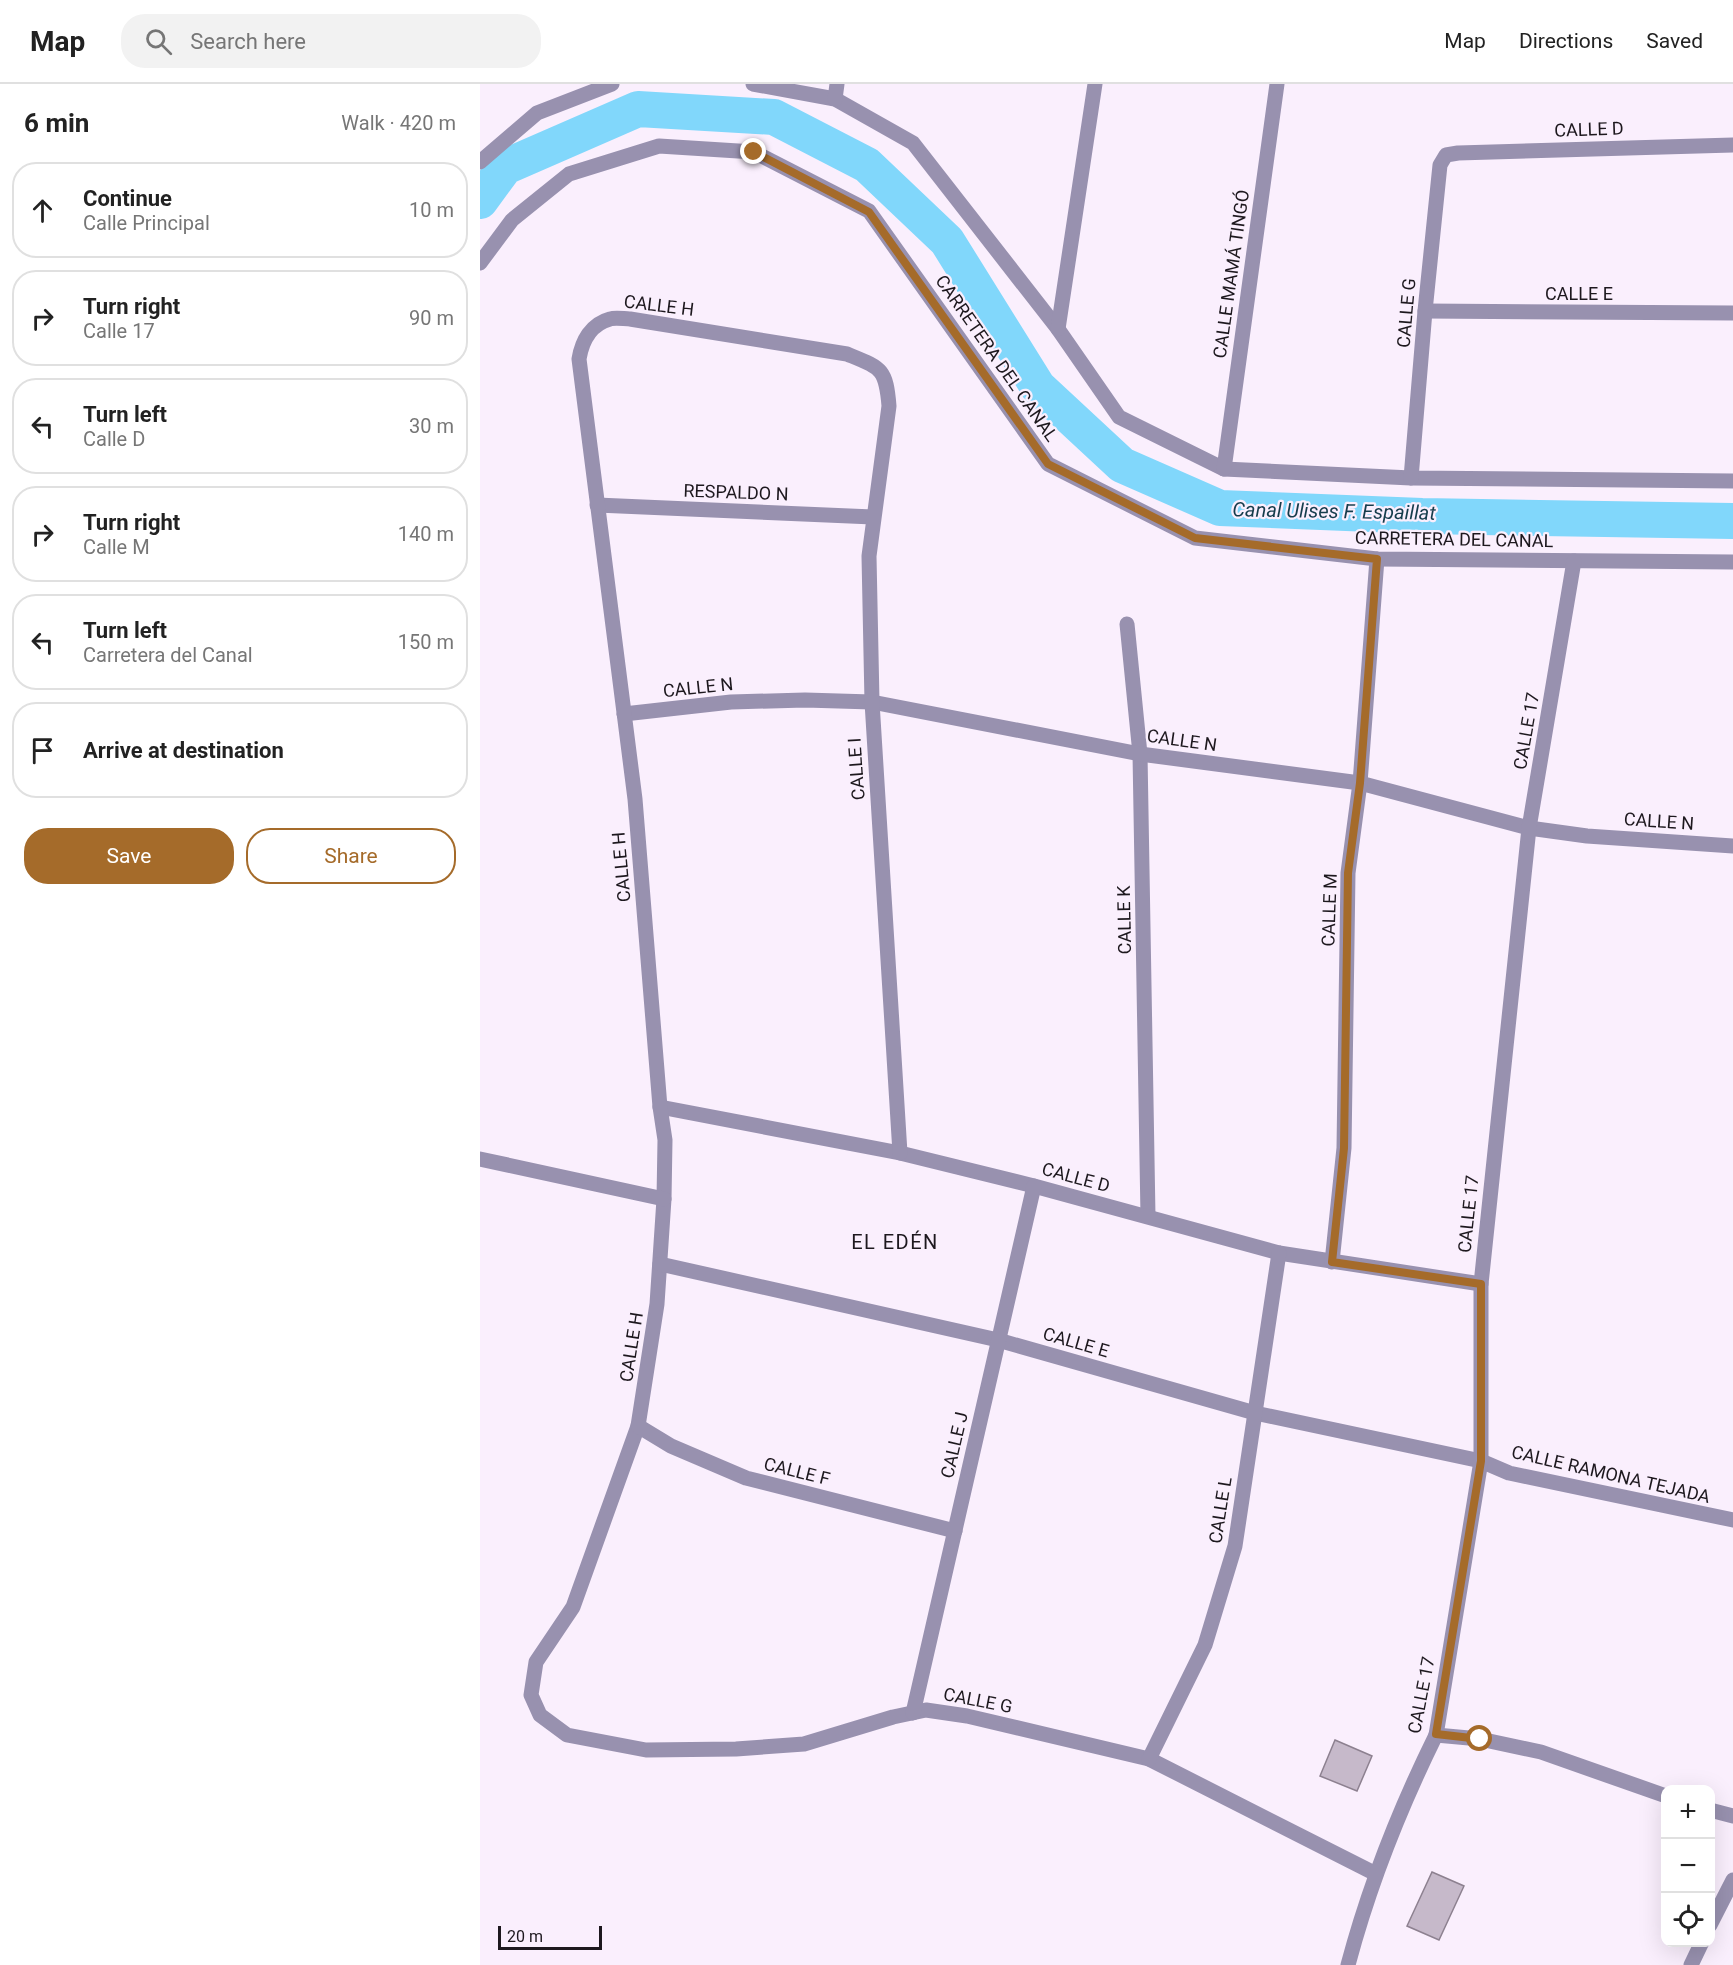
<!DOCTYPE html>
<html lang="en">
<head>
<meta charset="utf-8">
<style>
  :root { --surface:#fff; --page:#f2f2f2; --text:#222; --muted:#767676; --line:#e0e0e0; --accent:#a56b2a }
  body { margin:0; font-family:Roboto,sans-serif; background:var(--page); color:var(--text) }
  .controls { position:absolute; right:18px; bottom:18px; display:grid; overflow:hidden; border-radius:12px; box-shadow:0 6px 24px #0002 }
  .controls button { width:54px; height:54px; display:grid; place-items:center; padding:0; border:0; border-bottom:2px solid var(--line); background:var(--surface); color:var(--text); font:30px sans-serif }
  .scale { position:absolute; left:18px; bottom:15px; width:104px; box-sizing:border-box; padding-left:6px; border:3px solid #1d181e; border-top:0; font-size:16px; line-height:21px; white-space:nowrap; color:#1d181e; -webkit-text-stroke:4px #faeffd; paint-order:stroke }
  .stop { position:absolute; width:18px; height:18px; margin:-14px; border:4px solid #a56b2a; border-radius:50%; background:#fff }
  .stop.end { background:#a56b2a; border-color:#fff; box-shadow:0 2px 6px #0008 }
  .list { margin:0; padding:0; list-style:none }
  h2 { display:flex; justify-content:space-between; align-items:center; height:78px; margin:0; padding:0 24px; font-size:26px }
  h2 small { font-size:20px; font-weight:400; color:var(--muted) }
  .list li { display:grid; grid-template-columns:39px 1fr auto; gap:18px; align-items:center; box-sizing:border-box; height:96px; margin:0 12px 12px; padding:0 12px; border:2px solid var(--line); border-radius:24px }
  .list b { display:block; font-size:22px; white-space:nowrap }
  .list p { margin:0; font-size:20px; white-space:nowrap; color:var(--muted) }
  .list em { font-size:20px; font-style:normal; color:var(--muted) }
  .actions { display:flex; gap:12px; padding:18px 24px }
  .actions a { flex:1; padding:14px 0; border:2px solid var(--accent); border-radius:24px; text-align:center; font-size:21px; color:var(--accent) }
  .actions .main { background:var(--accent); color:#fff }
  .icon { flex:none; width:33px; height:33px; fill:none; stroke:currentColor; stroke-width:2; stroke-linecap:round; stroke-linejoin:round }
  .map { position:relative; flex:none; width:1253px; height:1881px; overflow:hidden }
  header { display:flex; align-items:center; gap:36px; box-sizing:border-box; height:84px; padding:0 30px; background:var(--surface); border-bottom:2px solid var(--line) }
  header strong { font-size:28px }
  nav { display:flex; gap:33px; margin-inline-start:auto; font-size:21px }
  .search { width:420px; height:54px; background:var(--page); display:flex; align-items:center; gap:15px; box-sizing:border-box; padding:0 21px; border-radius:24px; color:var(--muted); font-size:22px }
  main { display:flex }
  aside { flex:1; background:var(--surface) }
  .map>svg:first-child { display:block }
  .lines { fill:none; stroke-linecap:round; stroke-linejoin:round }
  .canal { stroke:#81d7fb; stroke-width:36 }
  .building { fill:#c6b9ca; stroke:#8d8190; stroke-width:1.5 }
  .street { stroke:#9891af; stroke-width:15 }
  .route { stroke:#a56b2a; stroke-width:8 }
  .labels { text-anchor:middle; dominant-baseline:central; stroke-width:4.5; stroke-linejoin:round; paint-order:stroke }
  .street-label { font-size:18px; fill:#1d181e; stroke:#faeffd }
  .water-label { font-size:20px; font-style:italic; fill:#153c4c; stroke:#faeffd }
  .neighbourhood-label { font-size:20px; letter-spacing:1.5px; fill:#1d181e; stroke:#faeffd }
</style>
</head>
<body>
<header>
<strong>Map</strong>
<div class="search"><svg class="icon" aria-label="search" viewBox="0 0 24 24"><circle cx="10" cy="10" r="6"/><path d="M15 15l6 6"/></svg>Search here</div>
<nav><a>Map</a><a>Directions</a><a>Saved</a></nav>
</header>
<main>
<aside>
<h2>6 min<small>Walk · 420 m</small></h2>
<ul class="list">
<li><svg class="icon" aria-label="ahead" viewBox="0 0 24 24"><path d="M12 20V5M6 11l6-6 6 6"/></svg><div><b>Continue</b><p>Calle Principal</p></div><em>10 m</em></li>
<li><svg class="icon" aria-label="right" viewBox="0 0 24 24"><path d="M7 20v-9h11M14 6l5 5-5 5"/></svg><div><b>Turn right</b><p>Calle 17</p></div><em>90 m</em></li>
<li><svg class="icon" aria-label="left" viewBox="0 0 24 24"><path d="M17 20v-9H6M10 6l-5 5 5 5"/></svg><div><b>Turn left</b><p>Calle D</p></div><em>30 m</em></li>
<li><svg class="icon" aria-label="right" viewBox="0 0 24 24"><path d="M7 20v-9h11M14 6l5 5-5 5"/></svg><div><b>Turn right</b><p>Calle M</p></div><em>140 m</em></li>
<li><svg class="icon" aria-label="left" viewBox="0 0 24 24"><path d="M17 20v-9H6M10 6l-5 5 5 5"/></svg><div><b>Turn left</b><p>Carretera del Canal</p></div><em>150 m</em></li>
<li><svg class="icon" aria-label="arrive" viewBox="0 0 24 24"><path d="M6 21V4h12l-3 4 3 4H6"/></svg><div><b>Arrive at destination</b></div></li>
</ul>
<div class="actions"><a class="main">Save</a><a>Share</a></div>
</aside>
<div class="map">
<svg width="1253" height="1881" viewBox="0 0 1253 1881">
  <rect width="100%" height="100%" fill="#faeffd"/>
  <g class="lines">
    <!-- canal -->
    <polyline class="canal" points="0,117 25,83 158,25 294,33 387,81 467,157 558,303 642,381 740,424 942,432 1253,437"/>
  </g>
  <!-- building -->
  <g class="building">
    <polygon points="855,1656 892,1672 877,1707 840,1692"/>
    <polygon points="952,1788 984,1802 959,1856 927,1842"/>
  </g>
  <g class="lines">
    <!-- street -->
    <g class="street">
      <polyline points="273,0 355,15 433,59 578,245 639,333 744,385 931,394 1253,397"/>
      <polyline points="355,15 357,0"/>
      <polyline points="0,78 57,29 132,0"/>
      <polyline points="0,179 32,136 89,90 179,62 274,68 389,127 568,380 715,454 897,475 1253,478"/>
      <polyline points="945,227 1253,229"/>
      <polyline points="578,245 615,0"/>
      <polyline points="744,385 797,0"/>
      <polyline points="931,394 945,227 960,81 966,71 978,69 1253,61"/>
      <polyline points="117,421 393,433"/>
      <polyline points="647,540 660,670 668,1132"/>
      <polyline points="144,630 251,618 325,616 392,618 660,670 880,699 1049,744 1107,752 1253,762"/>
      <polyline points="180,1023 420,1069 554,1102 799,1169 1001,1200"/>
      <path d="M420,1069l-28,-451 -3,-146 20,-150c-3,-38 -8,-38 -42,-52l-217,-35c-6,0 -14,-2 -20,0 -19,5 -28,22 -31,40l56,440 25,308 5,33 -1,59 -7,105 -19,122 -65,181 -37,55 -5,33 9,20 27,20 79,15 90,-1 68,-5 89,-27 33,-7 41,6 182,43 227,115"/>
      <polyline points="0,1075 184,1115"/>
      <polyline points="852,1178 864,1064 868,789 880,699 897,475"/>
      <polyline points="180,1180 518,1256 775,1329 1001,1377 1029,1389 1253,1436"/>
      <polyline points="158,1342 191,1362 266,1394 475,1447"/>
      <polyline points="433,1629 554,1102"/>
      <polyline points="956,1651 1000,1655 1061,1668 1186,1712"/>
      <polyline points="669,1675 725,1561 755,1462 799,1169"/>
      <polyline points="1230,1726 1253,1732"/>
      <polyline points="1230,1841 1253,1796"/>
      <path d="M868,1881c21,-79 52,-157 88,-230l45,-274v-177l48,-456 45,-267"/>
      <polyline points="1211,1881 1222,1858"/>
    </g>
  </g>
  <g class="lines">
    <!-- route -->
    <polyline class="route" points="274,68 389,128 568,380 715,454 897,475 880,699 868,789 864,1064 852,1178 1001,1200 1001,1377 956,1650 1000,1655"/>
  </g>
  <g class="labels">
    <!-- street labels -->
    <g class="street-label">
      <text transform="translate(1109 45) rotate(-2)">CALLE D</text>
      <text transform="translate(751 190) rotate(-82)">CALLE MAMÁ TINGÓ</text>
      <text x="1099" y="209">CALLE E</text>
      <text transform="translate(179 221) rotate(7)">CALLE H</text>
      <text transform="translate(926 229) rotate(-85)">CALLE G</text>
      <text transform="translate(517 274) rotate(55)">CARRETERA DEL CANAL</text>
      <text transform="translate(256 408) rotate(2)">RESPALDO N</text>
      <text transform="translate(974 455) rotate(1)">CARRETERA DEL CANAL</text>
      <text transform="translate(218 603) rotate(-6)">CALLE N</text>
      <text transform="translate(1046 647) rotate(-80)">CALLE 17</text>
      <text transform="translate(702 656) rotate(8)">CALLE N</text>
      <text transform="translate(376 685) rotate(-94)">CALLE I</text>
      <text transform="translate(1179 737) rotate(4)">CALLE N</text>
      <text transform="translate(141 783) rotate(-95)">CALLE H</text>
      <text transform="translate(849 826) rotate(-88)">CALLE M</text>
      <text transform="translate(644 836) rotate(-91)">CALLE K</text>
      <text transform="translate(596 1093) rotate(15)">CALLE D</text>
      <text transform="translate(988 1130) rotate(-84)">CALLE 17</text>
      <text transform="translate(596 1258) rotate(16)">CALLE E</text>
      <text transform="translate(151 1263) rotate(-81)">CALLE H</text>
      <text transform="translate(474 1361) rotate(-77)">CALLE J</text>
      <text transform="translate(317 1387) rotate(14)">CALLE F</text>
      <text transform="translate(1131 1390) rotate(13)">CALLE RAMONA TEJADA</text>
      <text transform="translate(740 1426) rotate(-81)">CALLE L</text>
      <text transform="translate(941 1611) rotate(-79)">CALLE 17</text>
      <text transform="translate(498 1616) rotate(11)">CALLE G</text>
    </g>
    <!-- water labels -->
    <g class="water-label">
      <text transform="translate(854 427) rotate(1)">Canal Ulises F. Espaillat</text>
    </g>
    <!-- neighbourhood labels -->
    <g class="neighbourhood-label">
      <text x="415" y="1158">EL EDÉN</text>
    </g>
  </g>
</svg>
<div class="controls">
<button>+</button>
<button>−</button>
<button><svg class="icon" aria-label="locate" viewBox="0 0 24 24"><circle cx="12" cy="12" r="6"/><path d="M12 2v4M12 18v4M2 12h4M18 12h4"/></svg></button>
</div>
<div class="scale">20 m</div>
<div class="stop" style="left:1000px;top:1655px"></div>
<div class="stop end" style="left:274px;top:68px"></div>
</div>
</main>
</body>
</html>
